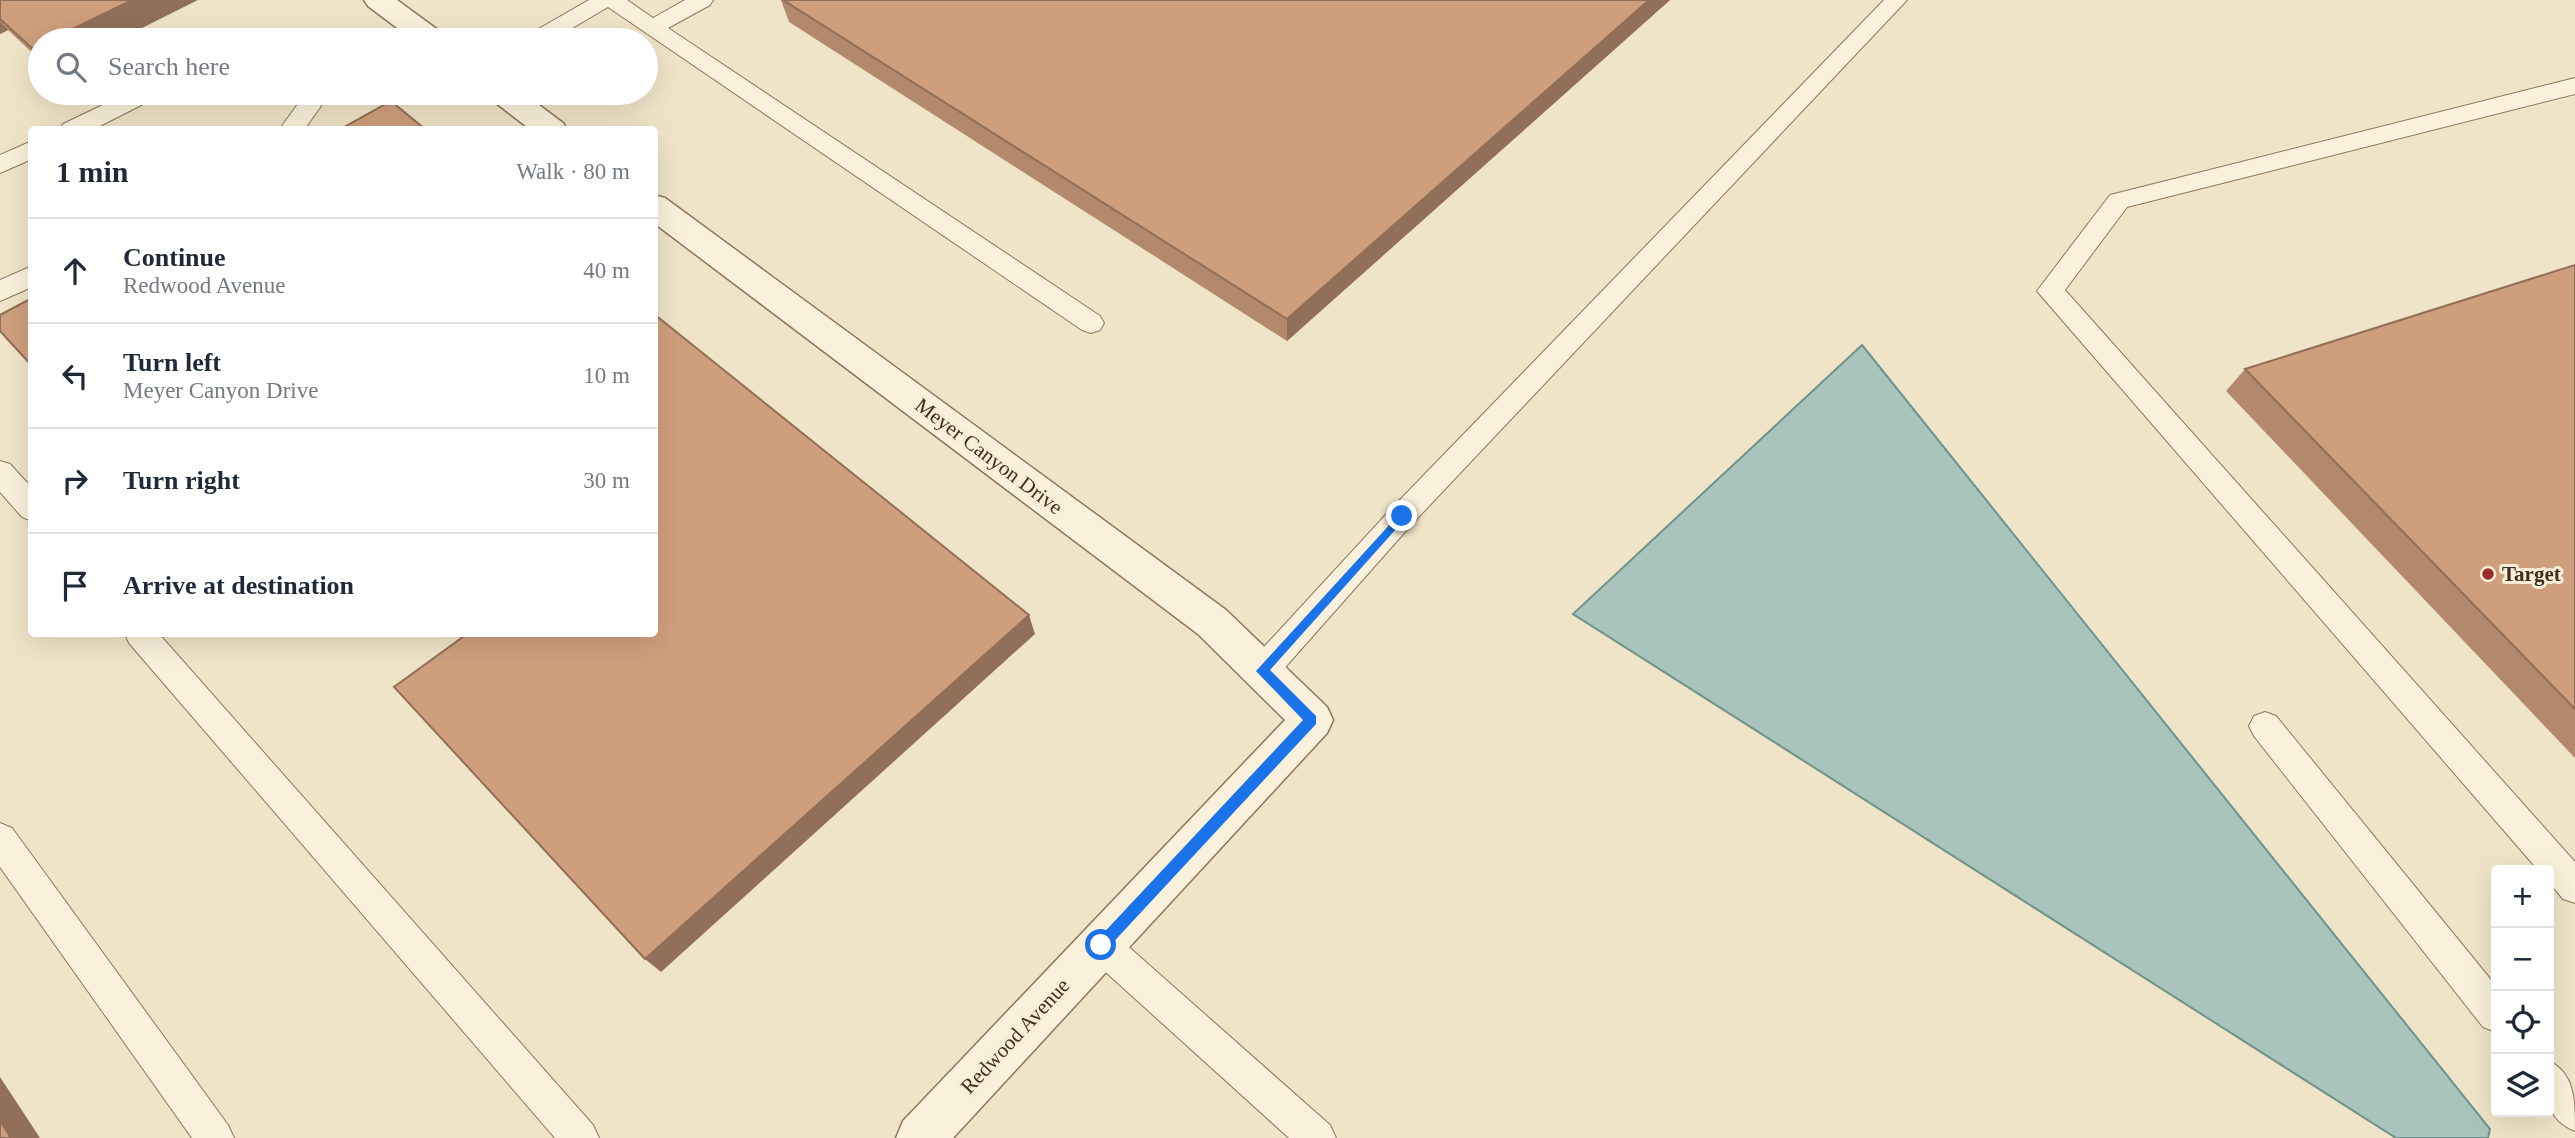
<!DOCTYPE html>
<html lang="en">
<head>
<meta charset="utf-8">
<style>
  :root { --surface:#fff; --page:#f6f6f7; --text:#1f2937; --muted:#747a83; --line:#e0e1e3 }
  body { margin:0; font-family:"Times New Roman",serif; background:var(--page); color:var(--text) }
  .controls { position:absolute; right:21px; bottom:21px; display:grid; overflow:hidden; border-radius:7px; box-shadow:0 7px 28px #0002 }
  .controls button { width:63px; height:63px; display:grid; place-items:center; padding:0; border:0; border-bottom:2px solid var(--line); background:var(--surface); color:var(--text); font:35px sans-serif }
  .stop { position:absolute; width:21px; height:21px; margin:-16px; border:5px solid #1a73e8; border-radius:50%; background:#fff }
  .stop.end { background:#1a73e8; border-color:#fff; box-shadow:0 2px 7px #0008 }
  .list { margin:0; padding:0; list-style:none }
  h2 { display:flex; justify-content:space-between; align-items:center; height:91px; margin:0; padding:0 28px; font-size:30px }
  h2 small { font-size:23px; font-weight:400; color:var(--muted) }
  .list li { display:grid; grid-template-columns:46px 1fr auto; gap:21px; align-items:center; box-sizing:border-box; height:105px; padding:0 28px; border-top:2px solid var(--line) }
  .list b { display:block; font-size:26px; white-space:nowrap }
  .list p { margin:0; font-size:23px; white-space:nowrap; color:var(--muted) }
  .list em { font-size:23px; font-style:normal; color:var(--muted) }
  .icon { flex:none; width:38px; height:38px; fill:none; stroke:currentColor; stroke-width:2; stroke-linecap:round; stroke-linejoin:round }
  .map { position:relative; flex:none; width:2575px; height:1138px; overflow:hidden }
  .search { position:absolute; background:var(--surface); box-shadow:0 7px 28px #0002; left:28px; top:28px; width:630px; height:77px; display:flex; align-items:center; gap:18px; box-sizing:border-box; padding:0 24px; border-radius:38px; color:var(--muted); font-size:26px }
  .panel { position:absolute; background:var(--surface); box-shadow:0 7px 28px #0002; left:28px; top:126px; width:630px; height:511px; border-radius:7px }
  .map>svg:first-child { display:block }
  .water { fill:#a9c4bc; stroke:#6f938a; stroke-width:2 }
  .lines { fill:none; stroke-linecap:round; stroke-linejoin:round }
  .service-casing { stroke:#8d765c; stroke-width:2 }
  .minor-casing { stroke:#8d765c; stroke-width:3 }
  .service { fill:#faf1dc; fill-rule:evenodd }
  .minor { fill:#faf1dc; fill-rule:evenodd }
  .wall { fill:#b2896c }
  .shaded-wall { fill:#916f58 }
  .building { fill:#cf9f7d; stroke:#916f58; stroke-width:2 }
  .route { fill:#1a73e8 }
  .poi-dot { fill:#9e2a2b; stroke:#f7eed8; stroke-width:2.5 }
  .labels { text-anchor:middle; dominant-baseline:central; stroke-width:6; stroke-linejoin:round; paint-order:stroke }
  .street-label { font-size:21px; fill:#3d2e20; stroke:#f7eed8 }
  .poi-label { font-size:21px; font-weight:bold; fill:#3d2e20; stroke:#f7eed8; text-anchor:start }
</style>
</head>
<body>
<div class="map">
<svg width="2575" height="1138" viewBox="0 0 2575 1138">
  <rect width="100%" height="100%" fill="#f0e4c8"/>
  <!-- water -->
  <polygon class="water" points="1862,345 2490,1129 2488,1138 2396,1138 1573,614"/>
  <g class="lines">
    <defs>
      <g id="service">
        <polygon points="589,0 627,0 653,18 685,0 713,0 710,5 668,28 1100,316 1104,323 1100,330 1091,333 1082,330 608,7 552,40 525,40 528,35"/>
        <polygon points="1884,0 1907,0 1412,524 1273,681 1262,685 1251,681 1246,671 1251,661 1392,508"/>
        <polygon points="2575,78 2575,94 2127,207 2065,290 2575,862 2575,903 2563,899 2549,882 2549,870 2538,870 2037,291 2110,195"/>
        <polygon points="128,93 159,93 155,98 92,130 59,130 63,124"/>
        <polygon points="306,93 330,93 304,130 279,130"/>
        <polygon points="32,141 32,159 0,173 0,155"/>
        <polygon points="32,266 32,287 0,301 0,280"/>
        <polygon points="0,461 10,464 32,488 32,521 22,517 0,492"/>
        <polygon points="125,634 159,634 593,1125 599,1138 555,1138 129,643"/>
        <polygon points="2265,712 2276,716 2496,986 2496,1032 2483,1027 2254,736 2249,726 2254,716"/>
        <polygon points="0,823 12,828 228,1125 234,1138 192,1138 0,867"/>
        <polygon points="1101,928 1113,933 1330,1125 1336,1138 1289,1138 1089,957 1084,945 1089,933"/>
        <path d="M2549,1061c26,13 26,39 26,70 -34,-14 -26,-39 -26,-70z"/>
      </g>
      <g id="minor">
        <polygon points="364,0 397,0 442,33 447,40 413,40 368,6"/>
        <polygon points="488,93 523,93 563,123 567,130 531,130 492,100"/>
        <polygon points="654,195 665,198 1226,610 1327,707 1333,720 1327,733 953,1138 896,1138 903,1121 1285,720 1198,634 654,223"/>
      </g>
    </defs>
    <!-- service casing -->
    <use href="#service" class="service-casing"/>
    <!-- minor casing -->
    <use href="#minor" class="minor-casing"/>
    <!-- service -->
    <use href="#service" class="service"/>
    <!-- minor -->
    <use href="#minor" class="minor"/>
  </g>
  <!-- wall -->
  <g class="wall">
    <polygon points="0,0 40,40 40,60 8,30 0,34"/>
    <polygon points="781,0 1670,0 1287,341 789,22"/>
    <polygon points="2575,265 2575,758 2226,391 2245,369"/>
  </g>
  <!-- shaded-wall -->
  <g class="shaded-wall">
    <polygon points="132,0 198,0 118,40 50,40"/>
    <polygon points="1649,0 1670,0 1287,341 1287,319"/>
    <polygon points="0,22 8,30 0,34"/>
    <polygon points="40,45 40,57 33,49"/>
    <polygon points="1029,615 1035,634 661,972 645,959"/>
    <polygon points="0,1077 40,1138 11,1138 0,1121"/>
  </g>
  <!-- building -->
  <g class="building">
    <polygon points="0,0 132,0 50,40 40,40 40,45 33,49 0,19"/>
    <polygon points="783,0 1649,0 1287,319"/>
    <polygon points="391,101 426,130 339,130"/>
    <polygon points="2575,265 2575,709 2245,369"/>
    <polygon points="32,298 32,366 0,331 0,315"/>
    <polygon points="654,314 1029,615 645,959 394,687 467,634 654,634"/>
    <polygon points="0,1121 11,1138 0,1138"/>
  </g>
  <!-- route -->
  <polygon class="route" points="1402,511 1405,513 1405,519 1270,670 1316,716 1316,724 1106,950 1096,950 1096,941 1303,720 1256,671"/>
  <!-- markers -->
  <circle class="poi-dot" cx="2488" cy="574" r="7"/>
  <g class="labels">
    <!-- street labels -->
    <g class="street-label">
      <text transform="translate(989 456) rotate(37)">Meyer Canyon Drive</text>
      <text transform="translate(1015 1036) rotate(-47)">Redwood Avenue</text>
    </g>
    <!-- poi labels -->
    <g class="poi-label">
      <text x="2502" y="574">Target</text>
    </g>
  </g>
</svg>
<div class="controls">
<button>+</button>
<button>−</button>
<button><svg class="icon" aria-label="locate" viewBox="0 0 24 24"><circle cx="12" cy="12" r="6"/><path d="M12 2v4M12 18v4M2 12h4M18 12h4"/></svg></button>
<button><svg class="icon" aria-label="layers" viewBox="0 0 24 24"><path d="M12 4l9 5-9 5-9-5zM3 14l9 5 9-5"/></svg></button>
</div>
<div class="stop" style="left:1101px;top:945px"></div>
<div class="stop end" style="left:1402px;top:516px"></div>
<div class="search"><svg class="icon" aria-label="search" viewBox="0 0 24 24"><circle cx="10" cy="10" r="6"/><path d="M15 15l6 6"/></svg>Search here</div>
<section class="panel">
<h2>1 min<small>Walk · 80 m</small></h2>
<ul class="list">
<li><svg class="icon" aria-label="ahead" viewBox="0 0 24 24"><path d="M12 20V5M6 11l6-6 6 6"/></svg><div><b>Continue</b><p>Redwood Avenue</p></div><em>40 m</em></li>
<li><svg class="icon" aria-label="left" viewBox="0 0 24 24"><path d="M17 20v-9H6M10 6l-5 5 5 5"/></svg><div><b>Turn left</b><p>Meyer Canyon Drive</p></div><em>10 m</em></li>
<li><svg class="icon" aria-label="right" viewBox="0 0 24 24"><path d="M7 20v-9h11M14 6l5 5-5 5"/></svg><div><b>Turn right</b></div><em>30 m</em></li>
<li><svg class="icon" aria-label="arrive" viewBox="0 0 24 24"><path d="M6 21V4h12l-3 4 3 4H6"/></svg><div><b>Arrive at destination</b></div></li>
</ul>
</section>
</div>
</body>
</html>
